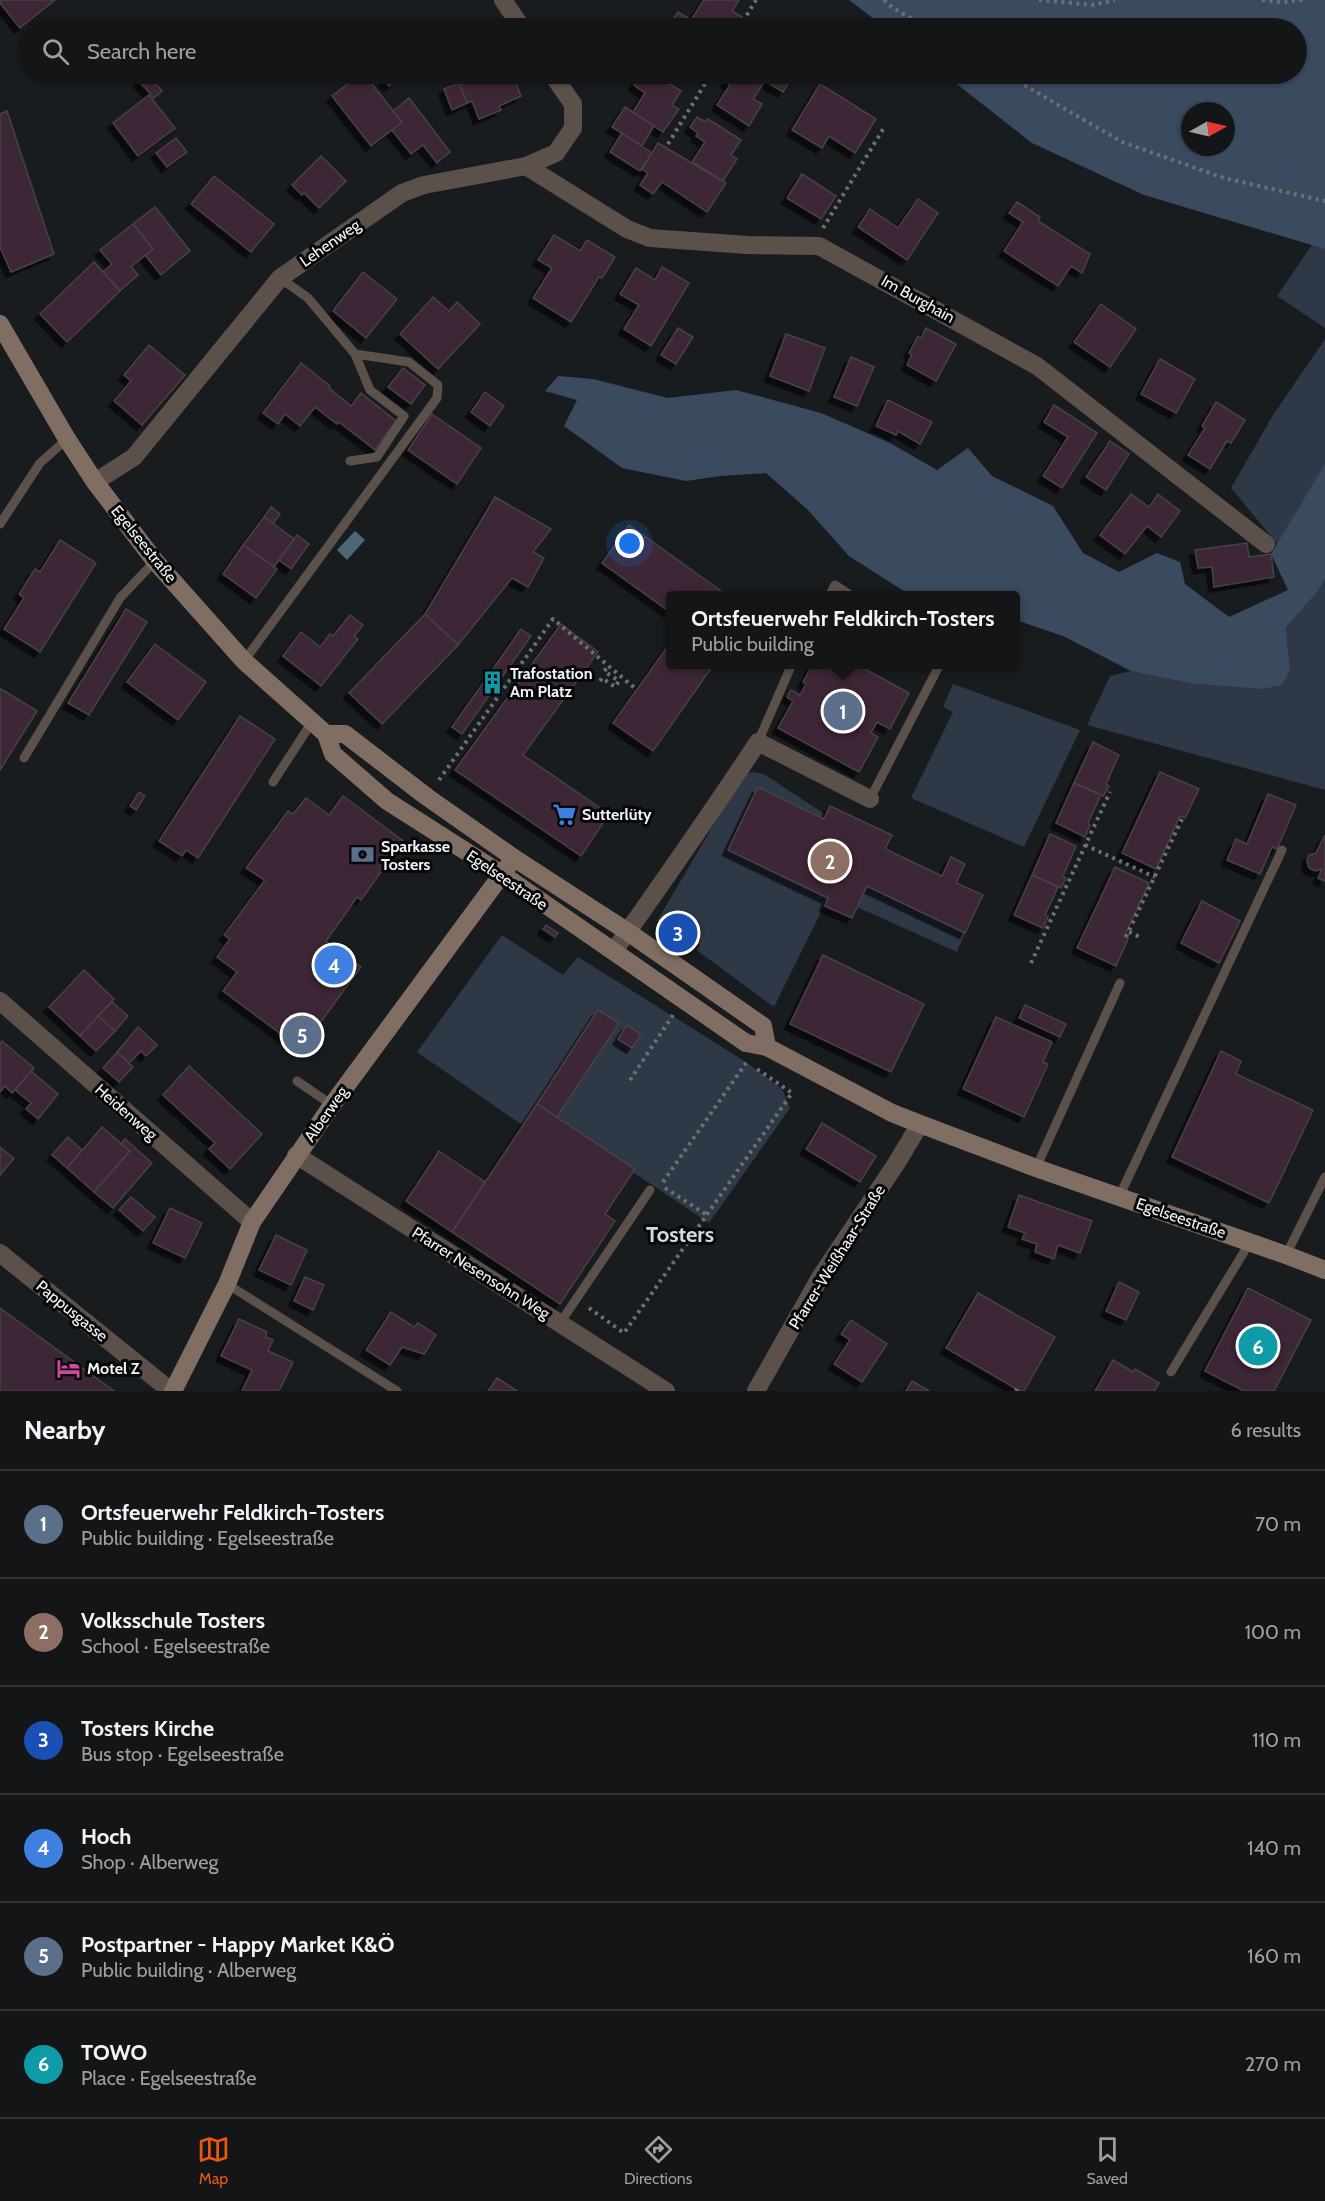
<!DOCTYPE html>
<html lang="en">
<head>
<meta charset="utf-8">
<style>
  :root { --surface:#131517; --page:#202224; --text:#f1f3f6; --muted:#9d9fa1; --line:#323436; --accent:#ea580c }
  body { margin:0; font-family:Cabin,sans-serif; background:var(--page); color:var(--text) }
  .compass { position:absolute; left:1181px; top:102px; width:54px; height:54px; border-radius:50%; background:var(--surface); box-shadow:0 2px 4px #0004; rotate:82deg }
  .you { position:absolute; left:630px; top:544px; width:21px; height:21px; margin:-15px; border:4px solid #fff; border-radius:50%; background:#1a73e8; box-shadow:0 0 0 9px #1a73e833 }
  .badge { display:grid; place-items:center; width:39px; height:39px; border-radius:50%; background:var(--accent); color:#fff; font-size:20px; font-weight:700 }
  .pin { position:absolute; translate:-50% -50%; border:3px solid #fff; box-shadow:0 2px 6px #0006 }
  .popup { position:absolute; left:666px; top:591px; width:354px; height:78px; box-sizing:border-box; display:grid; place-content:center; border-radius:6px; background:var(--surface); filter:drop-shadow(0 2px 4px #0005); font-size:20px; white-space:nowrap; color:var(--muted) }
  .popup b { font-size:22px; color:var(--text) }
  .popup::after { content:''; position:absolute; left:50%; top:100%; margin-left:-12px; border:12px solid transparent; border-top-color:var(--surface) }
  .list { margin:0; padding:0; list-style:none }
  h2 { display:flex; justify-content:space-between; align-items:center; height:78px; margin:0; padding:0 24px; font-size:26px }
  h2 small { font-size:20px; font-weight:400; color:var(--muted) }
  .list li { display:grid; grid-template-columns:39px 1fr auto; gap:18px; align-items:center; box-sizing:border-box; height:108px; padding:0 24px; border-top:2px solid var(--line) }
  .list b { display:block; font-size:22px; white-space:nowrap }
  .list p { margin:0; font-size:20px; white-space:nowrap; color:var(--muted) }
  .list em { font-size:20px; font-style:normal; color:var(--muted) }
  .icon { flex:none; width:33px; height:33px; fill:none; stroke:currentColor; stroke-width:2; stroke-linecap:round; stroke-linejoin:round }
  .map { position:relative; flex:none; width:1325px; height:1391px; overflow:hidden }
  .search { position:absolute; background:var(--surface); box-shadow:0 2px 4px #0004; left:18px; right:18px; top:18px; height:66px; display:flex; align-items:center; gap:15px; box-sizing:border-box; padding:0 21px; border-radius:33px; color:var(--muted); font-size:22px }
  .sheet { height:726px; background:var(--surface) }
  nav { display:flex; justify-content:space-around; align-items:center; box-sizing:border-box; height:84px; border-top:2px solid var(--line); background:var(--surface); font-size:16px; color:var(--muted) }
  nav a { display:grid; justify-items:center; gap:3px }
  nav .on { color:var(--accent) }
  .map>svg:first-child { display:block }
  .green { fill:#2e3846 }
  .forest { fill:#3a4b5f; fill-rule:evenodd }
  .water { fill:#4b6776 }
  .building { fill:#3c2736; stroke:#464245; stroke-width:1.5; filter:url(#shadow) }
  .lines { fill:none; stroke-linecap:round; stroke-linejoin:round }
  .path { stroke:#6e7174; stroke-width:4; stroke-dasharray:3 4.5; stroke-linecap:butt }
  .lane { stroke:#5b514a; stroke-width:9 }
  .street { stroke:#5b514a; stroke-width:18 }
  .secondary { stroke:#806e63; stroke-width:18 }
  .labels { text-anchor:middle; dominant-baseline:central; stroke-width:6; stroke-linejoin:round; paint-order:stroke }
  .street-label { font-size:16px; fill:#f1f3f6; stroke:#060708 }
  .poi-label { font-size:16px; font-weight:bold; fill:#f1f3f6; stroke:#060708; text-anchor:start }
  .district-label { font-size:22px; font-weight:bold; fill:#d5d9dd; stroke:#060708 }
</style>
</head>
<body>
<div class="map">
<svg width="1325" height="1391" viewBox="0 0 1325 1391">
  <defs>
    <filter id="shadow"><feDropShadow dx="-5.5" dy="5.5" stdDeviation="0" flood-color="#0009"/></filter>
  </defs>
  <rect width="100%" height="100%" fill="#191c1f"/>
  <!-- green -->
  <g class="green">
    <polygon points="1322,230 1325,232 1325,328 1277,296"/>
    <polygon points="1325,339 1325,790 1087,725 1110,676 1131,671 1195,684 1261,689 1282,684 1290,670 1286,627 1309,582 1231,488 1273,415"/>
    <polygon points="953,684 1080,730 1024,847 911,798 953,712 943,707"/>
    <polygon points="753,772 764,774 826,815 824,819 758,787 728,849 828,898 774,1007 657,921 743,775"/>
    <polygon points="867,886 965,933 957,952 857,907"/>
    <polygon points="502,935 563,975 578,957 746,1062 782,1089 790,1108 709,1223 537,1108 522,1125 417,1052"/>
  </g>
  <!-- forest -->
  <g class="forest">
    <path d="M849,0h476v249l-181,-54 -112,-52 -88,-69h352v-46h-410zM1190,111h36v36h-36z"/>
    <polygon points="558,376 593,379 668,398 736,390 821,413 890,443 937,470 968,448 992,476 1053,506 1083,553 1119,572 1157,553 1180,562 1185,584 1229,617 1288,590 1271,554 1325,464 1325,579 1317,592 1286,627 1290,670 1282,685 1261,689 1194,684 1131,671 1063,636 1016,620 1016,596 910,595 849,556 808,510 766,473 720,476 686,481 622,468 564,426 577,400 545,391"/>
  </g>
  <!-- water -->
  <polygon class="water" points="355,531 365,540 347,560 337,550"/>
  <!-- building -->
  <g class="building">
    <polygon points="0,0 55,0 20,28 0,3"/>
    <polygon points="704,0 739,0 732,11 742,17 734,28 704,28 691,20"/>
    <polygon points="678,12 704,28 667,28"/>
    <polygon points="147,74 162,91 154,98 139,81"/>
    <polygon points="361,74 364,74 402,122 371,146 332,96"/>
    <polygon points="380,74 397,74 399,78 389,86"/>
    <polygon points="455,74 518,74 513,76 521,96 499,106 501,110 479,119 472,101 467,103"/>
    <polygon points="641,74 655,74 681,91 672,105 679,109 663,132 633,112 645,93 634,85"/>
    <polygon points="731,74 754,74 765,81 753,99 762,104 749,126 717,105 730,85 726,82"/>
    <polygon points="754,74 794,74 783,92"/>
    <polygon points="459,83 467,103 452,110 444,89"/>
    <polygon points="820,84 876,119 855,153 829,136 822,148 792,130"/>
    <polygon points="149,95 175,128 138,156 113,123"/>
    <polygon points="409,98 450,152 437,163 423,145 411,154 392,130 402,122 393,111"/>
    <polygon points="625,107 654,126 642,146 612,127"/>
    <polygon points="7,111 54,254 11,272 0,247 0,114"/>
    <polygon points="697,117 705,122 708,119 741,140 731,155 737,159 723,181 692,162 705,142 696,136 698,133 690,127"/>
    <polygon points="622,133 652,153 640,171 610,152"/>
    <polygon points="176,138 187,152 167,167 156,153"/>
    <polygon points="658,143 726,183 707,212 662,182 653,194 640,185 648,173 642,169"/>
    <polygon points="321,156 346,181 319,208 304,193 302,195 292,185"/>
    <polygon points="802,174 836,196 821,219 787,198"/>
    <polygon points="214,176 274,224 251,252 191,204"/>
    <polygon points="918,199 938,213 907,260 858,227 870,209 898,228"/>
    <polygon points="1017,202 1040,217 1038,221 1090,254 1082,273 1071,266 1058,286 1004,251 1023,222 1009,213"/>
    <polygon points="155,207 190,251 161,275 145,255 153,249 133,224"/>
    <polygon points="133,224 153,249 131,267 138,275 120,291 103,272 112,264 100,250"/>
    <polygon points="554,235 580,251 587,240 615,257 602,278 599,277 571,322 533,298 552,268 538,260"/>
    <polygon points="94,262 120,291 67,342 40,314"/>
    <polygon points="662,267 689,283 651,346 624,329 639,305 620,294 636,268 655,280"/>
    <polygon points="363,272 397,299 366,338 333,311"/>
    <polygon points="433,297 449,311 457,302 480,324 438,369 400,334"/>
    <polygon points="1101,304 1136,329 1110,367 1074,342"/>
    <polygon points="678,328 693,337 676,364 661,355"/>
    <polygon points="926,328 956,344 936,381 907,365 912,354 909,353 918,336 921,338"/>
    <polygon points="786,334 825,348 809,391 770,376"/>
    <polygon points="149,345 185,375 142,425 114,401 131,381 124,375"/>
    <polygon points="851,357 874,367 857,406 834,397"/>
    <polygon points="1160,359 1195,379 1176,413 1141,394"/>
    <polygon points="301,363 330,386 329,388 351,406 361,393 396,421 375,450 339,422 337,424 315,407 300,426 285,414 278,424 263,413"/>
    <polygon points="403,368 425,385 411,404 388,387"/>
    <polygon points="485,392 504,406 490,426 471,412"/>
    <polygon points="888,400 932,422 920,444 898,431 896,435 876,426"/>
    <polygon points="1216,402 1245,420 1231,443 1227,441 1210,469 1188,455 1205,428 1202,426"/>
    <polygon points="1054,405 1097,433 1062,488 1043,476 1068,437 1044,422"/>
    <polygon points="432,414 481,448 457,484 408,450"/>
    <polygon points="1110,441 1129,454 1106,490 1086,477"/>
    <polygon points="1131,494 1149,507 1158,494 1180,511 1161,537 1147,526 1125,554 1100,535"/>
    <polygon points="495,497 551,529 533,552 544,558 528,587 512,578 458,645 425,614"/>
    <polygon points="271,507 280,514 273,524 264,517"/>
    <polygon points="264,517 294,539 274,567 243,545"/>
    <polygon points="629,525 728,596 670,596 670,612 602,563"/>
    <polygon points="297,535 309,544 291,569 279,560"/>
    <polygon points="60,540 96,563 40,652 4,629 24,598 19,594 35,569 40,572"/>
    <polygon points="1247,543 1249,557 1271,554 1274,577 1214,587 1212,567 1198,568 1195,550"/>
    <polygon points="243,545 277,569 256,598 223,574"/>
    <polygon points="126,609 147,622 89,715 68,703"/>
    <polygon points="425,614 458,645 382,724 349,693"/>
    <polygon points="350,615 363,625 354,636 358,639 321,686 283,656 301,632 320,647 330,634 333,636"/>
    <polygon points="561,624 598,652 523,755 609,814 581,856 455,770"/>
    <polygon points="521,629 531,636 462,734 452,727"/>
    <polygon points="670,643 670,664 714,664 653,751 613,723"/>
    <polygon points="155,644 206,682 178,720 127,682"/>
    <polygon points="813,664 856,664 909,693 890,729 877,722 871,733 878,737 859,772 778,728 793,701 787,697 791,690 800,695 806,684 803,682"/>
    <polygon points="1,689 37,711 0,770 0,690"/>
    <polygon points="240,716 275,739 198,858 186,850 182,856 159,841"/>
    <polygon points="1093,742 1119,755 1106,784 1109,786 1103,796 1074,783"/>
    <polygon points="1160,772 1199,789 1185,818 1180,816 1156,869 1122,853"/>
    <polygon points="1074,783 1101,795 1088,823 1090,825 1085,837 1056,823"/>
    <polygon points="758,787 824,819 830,806 892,835 885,849 942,876 951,857 965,864 956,883 983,895 965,933 867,886 852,918 825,906 828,898 728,850"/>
    <polygon points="139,792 145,796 136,810 130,806"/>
    <polygon points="1268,794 1296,805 1277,849 1272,847 1260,874 1227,860 1236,839 1247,844"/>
    <polygon points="343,796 403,841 361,900 357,897 326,941 361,967 301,1049 223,991 237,972 217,957 230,939 224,935 265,880 246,868 288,811 293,814 306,798 329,815"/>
    <polygon points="1050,834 1076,846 1063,876 1066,878 1061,888 1032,875"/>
    <polygon points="1325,835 1325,881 1318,878 1322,869 1315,871 1309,868 1307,861 1309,855 1316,853"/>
    <polygon points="1115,867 1149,883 1124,937 1128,939 1116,966 1077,948"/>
    <polygon points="1032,875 1058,887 1045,915 1048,917 1043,928 1014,915"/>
    <polygon points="1202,901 1240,921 1219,963 1181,943"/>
    <polygon points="546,925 558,933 555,937 543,929"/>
    <polygon points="692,932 704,940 701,944 689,936"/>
    <polygon points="823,955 924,1004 891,1072 790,1024"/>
    <polygon points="84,970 114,999 80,1036 49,1007"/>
    <polygon points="112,1002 128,1016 115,1031 98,1016"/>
    <polygon points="1025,1005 1066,1024 1060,1037 1019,1018"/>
    <polygon points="598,1010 619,1023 557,1117 537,1104"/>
    <polygon points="98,1016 115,1031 96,1051 80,1036"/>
    <polygon points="996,1017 1052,1042 1043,1062 1048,1064 1024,1117 963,1089"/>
    <polygon points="627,1025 641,1034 632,1048 618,1039"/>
    <polygon points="138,1027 157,1045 146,1056 141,1051 129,1063 117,1052"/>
    <polygon points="2,1041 34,1068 12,1093 5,1086 0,1092 0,1043"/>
    <polygon points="1221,1051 1241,1061 1236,1074 1313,1110 1269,1203 1172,1157"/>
    <polygon points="117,1052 133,1067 119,1082 103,1068"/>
    <polygon points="189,1066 262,1134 230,1169 209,1149 215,1143 163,1095"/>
    <polygon points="31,1071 58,1094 38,1119 26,1109 31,1103 15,1090"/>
    <polygon points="537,1104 635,1169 605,1214 615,1221 560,1304 452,1232"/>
    <polygon points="822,1123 876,1156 860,1182 806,1149"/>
    <polygon points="102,1127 130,1151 94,1192 67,1168"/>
    <polygon points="68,1137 82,1150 67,1168 52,1155"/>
    <polygon points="125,1139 152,1163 113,1208 94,1192 130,1151 121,1144"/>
    <polygon points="0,1147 14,1158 0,1175"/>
    <polygon points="439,1151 485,1182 452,1232 406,1201"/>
    <polygon points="1019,1195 1092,1221 1080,1253 1058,1245 1054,1259 1035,1252 1037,1244 1022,1239 1025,1233 1008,1227"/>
    <polygon points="131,1197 155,1217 143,1231 119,1210"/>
    <polygon points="170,1208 202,1223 185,1258 153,1243"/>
    <polygon points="276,1235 307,1250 291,1285 259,1270"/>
    <polygon points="305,1277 324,1285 313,1310 294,1301"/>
    <polygon points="1119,1282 1139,1292 1126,1320 1106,1311"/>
    <polygon points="1248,1288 1311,1320 1274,1391 1244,1391 1205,1371"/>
    <polygon points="978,1293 1055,1337 1024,1391 1020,1391 946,1348"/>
    <polygon points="0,1308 114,1391 0,1391"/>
    <polygon points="391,1312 414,1327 418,1323 436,1335 424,1354 402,1347 390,1365 366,1350"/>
    <polygon points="239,1319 267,1332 265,1337 273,1340 268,1351 293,1362 279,1391 242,1391 252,1370 221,1356"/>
    <polygon points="851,1320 887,1344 862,1382 834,1364 850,1340 841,1334"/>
    <polygon points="1113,1360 1133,1372 1135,1369 1159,1383 1154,1391 1095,1391"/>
    <polygon points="497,1378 517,1391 488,1391"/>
    <polygon points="912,1381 929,1391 906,1391"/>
  </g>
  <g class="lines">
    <!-- path -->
    <g class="path">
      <polyline points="884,0 893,8 928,28"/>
      <polyline points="1039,0 1092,5 1115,0"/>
      <polyline points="1262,0 1282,2 1303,0"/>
      <polyline points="739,28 756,0"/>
      <polyline points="1005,74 1122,142 1224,178 1325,201"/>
      <polyline points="668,144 711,74"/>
      <polyline points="823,228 885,126"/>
      <polyline points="600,681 602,678 615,687 619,681 604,671 609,666"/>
      <polyline points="439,780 553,619 637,690"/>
      <polyline points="1085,845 1155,877"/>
      <polyline points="1129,932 1140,937"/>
      <polyline points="1126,937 1183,817"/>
      <polyline points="1031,963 1110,792"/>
      <polyline points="630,1080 673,1015"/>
      <polyline points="663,1182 746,1063"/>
      <polyline points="665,1188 707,1215"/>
      <polyline points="589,1308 624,1333 792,1093 754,1067"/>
      <polyline points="1016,1391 1017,1389"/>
    </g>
    <!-- lane -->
    <g class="lane">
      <polyline points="280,278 308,298 355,354 370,390 404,416 377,457 350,461"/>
      <polyline points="0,524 40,463 67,439"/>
      <polyline points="829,596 835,585 852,596"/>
      <polyline points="244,661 437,398 438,385 409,362 355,354"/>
      <polyline points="758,742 792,664"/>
      <polyline points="24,758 120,598 155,561"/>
      <polyline points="273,782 312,722"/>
      <polyline points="870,799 940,664"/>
      <polyline points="297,1081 332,1105"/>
      <polyline points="1036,1168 1120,983"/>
      <polyline points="1119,1197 1282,850"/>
      <polyline points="1286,1255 1325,1177"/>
      <polyline points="227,1284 397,1391"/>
      <polyline points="560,1323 650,1190"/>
      <polyline points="1171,1372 1250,1242"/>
    </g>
    <!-- street -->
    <g class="street">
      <polyline points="503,0 522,28"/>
      <polyline points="526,166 627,229 650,238 747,245 819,246 1037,366 1266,544"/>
      <polyline points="95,482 134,457 280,278 402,193 424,185 526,166 556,153 573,128 573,104 552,74"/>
      <path d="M614,951c49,-69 97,-138 144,-209l112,57"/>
      <polyline points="0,1001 252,1222"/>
      <polyline points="296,1155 666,1391"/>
      <polyline points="0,1253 171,1391"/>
      <polyline points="756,1391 821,1276 896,1164 920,1124"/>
    </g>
    <!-- secondary -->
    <g class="secondary">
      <polyline points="0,324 67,439 95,482 155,561 244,661 326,734 333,754 387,801 503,875 746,1043 767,1047 892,1113 920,1124 1036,1168 1286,1255 1325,1270"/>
      <polyline points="326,734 345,734 427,797 514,858 628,932 763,1026 767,1047"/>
      <polyline points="173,1391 227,1284 252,1222 332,1105 514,858"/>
    </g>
  </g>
  <!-- icons -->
  <defs>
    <symbol id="building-bare" viewBox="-9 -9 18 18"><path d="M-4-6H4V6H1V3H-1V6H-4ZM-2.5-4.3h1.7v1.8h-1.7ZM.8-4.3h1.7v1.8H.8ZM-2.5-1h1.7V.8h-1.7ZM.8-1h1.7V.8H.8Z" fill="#0f9aa8" stroke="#060708" stroke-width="2.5" paint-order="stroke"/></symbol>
    <symbol id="supermarket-bare" viewBox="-9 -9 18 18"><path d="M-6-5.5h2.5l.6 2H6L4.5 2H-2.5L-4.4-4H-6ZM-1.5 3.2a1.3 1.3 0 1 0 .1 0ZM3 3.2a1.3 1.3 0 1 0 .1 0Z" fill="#3f7fe0" stroke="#060708" stroke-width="2.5" paint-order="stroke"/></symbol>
    <symbol id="bank-bare" viewBox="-9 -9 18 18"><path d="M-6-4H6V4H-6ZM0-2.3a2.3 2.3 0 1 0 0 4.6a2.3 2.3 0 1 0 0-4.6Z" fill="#5c6f8a" stroke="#060708" stroke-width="2.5" paint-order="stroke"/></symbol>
    <symbol id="hotel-bare" viewBox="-9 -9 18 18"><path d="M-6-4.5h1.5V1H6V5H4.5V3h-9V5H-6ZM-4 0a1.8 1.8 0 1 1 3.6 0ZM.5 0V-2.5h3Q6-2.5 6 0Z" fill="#d1479c" stroke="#060708" stroke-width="2.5" paint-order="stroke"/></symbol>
  </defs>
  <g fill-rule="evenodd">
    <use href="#building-bare" x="476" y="666" width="33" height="33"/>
    <use href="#supermarket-bare" x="548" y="798" width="33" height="33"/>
    <use href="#bank-bare" x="346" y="838" width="33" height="33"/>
    <use href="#hotel-bare" x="52" y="1352" width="33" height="33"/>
  </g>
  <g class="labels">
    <!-- street labels -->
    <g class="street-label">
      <text transform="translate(330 243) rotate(-35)">Lehenweg</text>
      <text transform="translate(918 299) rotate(29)">Im Burghain</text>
      <text transform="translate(144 544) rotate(51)">Egelseestraße</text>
      <text transform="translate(507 880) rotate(34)">Egelseestraße</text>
      <text transform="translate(126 1112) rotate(41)">Heidenweg</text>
      <text transform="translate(326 1114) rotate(-55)">Alberweg</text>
      <text transform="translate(1181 1218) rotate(19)">Egelseestraße</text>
      <text transform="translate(837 1257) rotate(-58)">Pfarrer-Weißhaar-Straße</text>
      <text transform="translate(481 1273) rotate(32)">Pfarrer Nesensohn Weg</text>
      <text transform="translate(72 1311) rotate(39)">Pappusgasse</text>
    </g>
    <!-- poi labels -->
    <g class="poi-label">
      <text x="510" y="673">Trafostation<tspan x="510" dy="18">Am Platz</tspan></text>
      <text x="582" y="814">Sutterlüty</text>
      <text x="381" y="846">Sparkasse<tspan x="381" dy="18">Tosters</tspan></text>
      <text x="87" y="1368">Motel Z</text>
    </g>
    <!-- district labels -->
    <g class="district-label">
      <text x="680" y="1234">Tosters</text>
    </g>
  </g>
</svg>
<svg class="compass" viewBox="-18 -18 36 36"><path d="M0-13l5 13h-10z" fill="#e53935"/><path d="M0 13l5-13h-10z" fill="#9d9fa1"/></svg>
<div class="you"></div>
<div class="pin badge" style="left:843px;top:711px;background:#5c6f8a">1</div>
<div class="popup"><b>Ortsfeuerwehr Feldkirch-Tosters</b>Public building</div>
<div class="pin badge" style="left:830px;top:861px;background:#8d6e63">2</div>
<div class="pin badge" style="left:678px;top:933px;background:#1a4fb4">3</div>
<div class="pin badge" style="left:334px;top:965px;background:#3f7fe0">4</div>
<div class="pin badge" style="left:302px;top:1035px;background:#5c6f8a">5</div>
<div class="pin badge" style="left:1258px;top:1346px;background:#0f9aa8">6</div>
<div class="search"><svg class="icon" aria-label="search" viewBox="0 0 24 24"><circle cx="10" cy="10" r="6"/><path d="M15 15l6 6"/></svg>Search here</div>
</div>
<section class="sheet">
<h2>Nearby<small>6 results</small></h2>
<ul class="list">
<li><span class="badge" style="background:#5c6f8a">1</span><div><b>Ortsfeuerwehr Feldkirch-Tosters</b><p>Public building · Egelseestraße</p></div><em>70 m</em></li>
<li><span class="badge" style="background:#8d6e63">2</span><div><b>Volksschule Tosters</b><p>School · Egelseestraße</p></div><em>100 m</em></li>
<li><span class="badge" style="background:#1a4fb4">3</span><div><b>Tosters Kirche</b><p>Bus stop · Egelseestraße</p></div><em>110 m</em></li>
<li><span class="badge" style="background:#3f7fe0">4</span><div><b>Hoch</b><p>Shop · Alberweg</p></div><em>140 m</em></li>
<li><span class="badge" style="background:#5c6f8a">5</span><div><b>Postpartner - Happy Market K&amp;Ö</b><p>Public building · Alberweg</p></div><em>160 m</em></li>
<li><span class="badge" style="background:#0f9aa8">6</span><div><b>TOWO</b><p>Place · Egelseestraße</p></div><em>270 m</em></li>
</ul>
</section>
<nav>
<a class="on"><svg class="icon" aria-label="map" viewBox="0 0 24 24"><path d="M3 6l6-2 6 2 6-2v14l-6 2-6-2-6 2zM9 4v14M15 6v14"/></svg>Map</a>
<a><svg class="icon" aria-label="directions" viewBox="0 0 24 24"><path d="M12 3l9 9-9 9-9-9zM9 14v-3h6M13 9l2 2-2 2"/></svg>Directions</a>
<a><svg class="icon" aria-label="saved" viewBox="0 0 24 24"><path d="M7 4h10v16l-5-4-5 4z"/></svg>Saved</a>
</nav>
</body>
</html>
